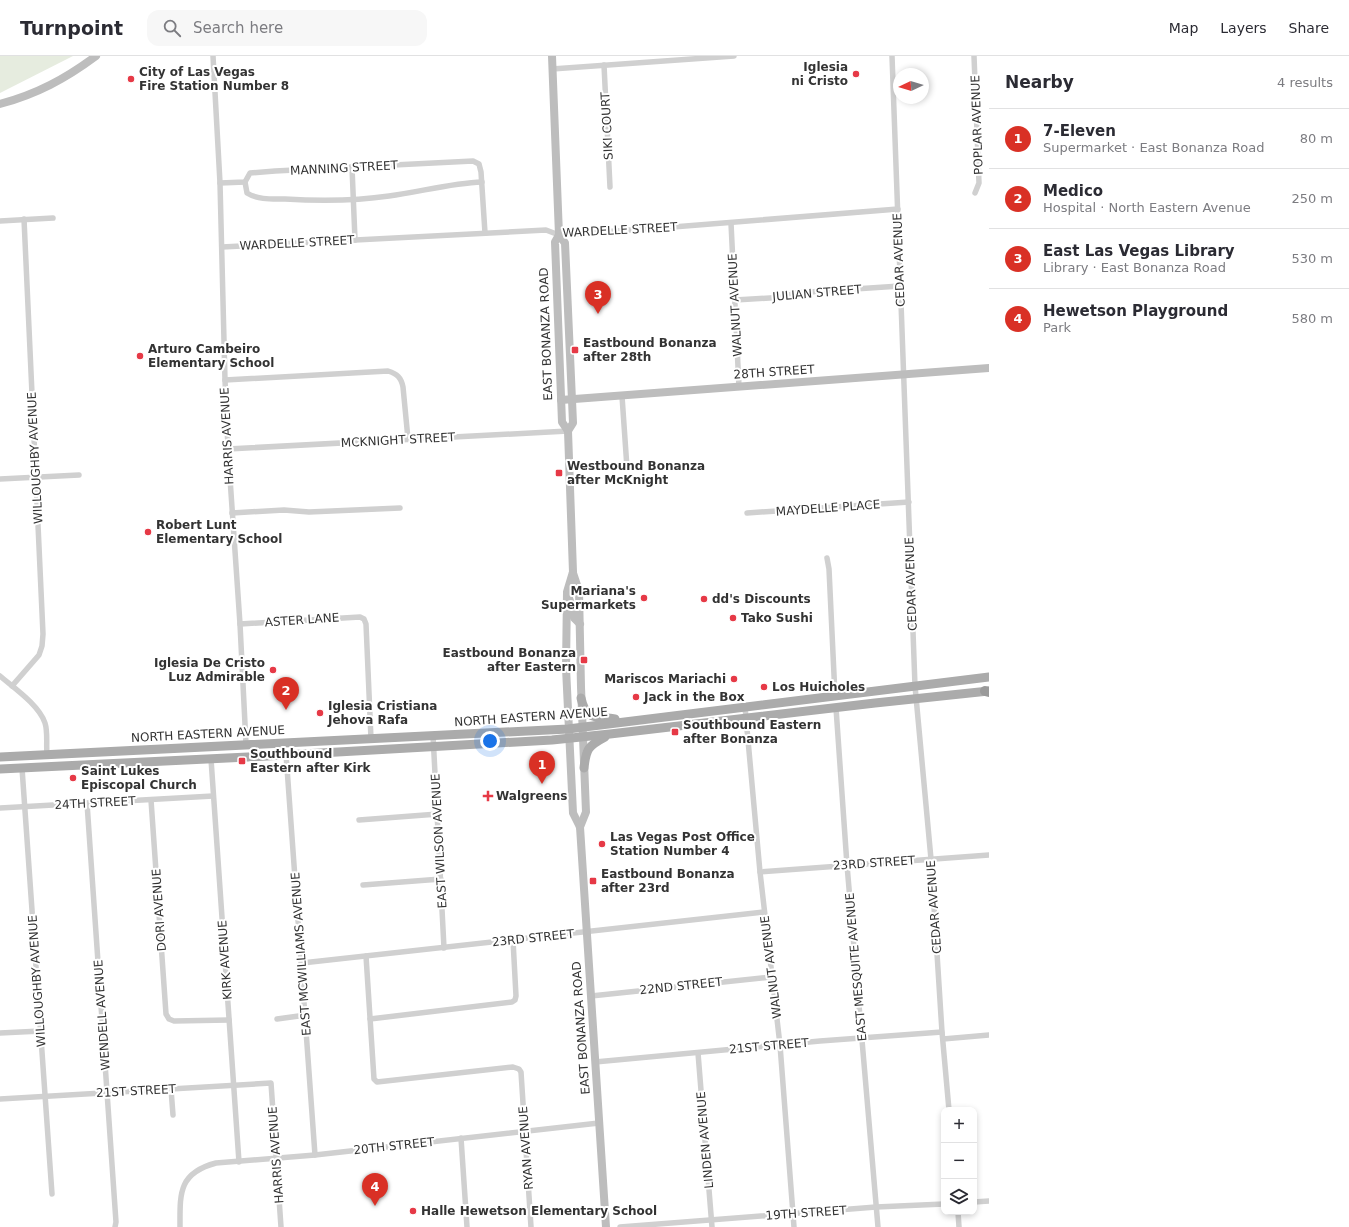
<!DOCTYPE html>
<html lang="en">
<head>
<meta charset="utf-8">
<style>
  :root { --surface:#fff; --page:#f7f7f7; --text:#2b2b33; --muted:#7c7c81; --line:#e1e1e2; --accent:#d93025 }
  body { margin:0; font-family:"DejaVu Sans",sans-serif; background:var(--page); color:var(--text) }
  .controls { position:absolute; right:12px; bottom:12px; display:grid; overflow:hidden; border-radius:8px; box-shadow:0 2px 6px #0003 }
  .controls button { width:36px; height:36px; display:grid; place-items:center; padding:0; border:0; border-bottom:1px solid var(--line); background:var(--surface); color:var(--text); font:20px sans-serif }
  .compass { position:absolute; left:893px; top:12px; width:36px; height:36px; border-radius:50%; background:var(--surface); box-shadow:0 2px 6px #0003; rotate:266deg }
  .you { position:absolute; left:490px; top:685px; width:14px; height:14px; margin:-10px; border:3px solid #fff; border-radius:50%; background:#1a73e8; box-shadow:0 0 0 6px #1a73e833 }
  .badge { display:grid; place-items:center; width:26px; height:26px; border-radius:50%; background:var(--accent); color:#fff; font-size:13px; font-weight:700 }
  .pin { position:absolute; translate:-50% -33px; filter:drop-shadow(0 1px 2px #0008) }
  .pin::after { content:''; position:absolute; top:21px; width:14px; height:12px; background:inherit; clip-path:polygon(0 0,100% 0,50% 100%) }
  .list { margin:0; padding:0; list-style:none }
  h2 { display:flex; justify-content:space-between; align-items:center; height:52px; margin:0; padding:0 16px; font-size:17px }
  h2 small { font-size:13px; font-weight:400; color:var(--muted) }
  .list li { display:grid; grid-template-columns:26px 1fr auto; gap:12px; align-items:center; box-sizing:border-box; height:60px; padding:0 16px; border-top:1px solid var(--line) }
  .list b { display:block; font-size:15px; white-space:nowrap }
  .list p { margin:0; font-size:13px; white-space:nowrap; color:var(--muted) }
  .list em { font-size:13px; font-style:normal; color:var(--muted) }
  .icon { flex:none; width:22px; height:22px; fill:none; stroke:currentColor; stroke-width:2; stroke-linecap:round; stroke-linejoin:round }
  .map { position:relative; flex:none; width:989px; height:1171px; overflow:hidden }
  header { display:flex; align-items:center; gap:24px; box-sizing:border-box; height:56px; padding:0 20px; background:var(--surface); border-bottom:1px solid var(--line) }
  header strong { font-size:19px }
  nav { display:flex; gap:22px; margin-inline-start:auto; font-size:14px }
  .search { width:280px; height:36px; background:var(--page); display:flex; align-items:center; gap:10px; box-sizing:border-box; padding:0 14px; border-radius:12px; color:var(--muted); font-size:15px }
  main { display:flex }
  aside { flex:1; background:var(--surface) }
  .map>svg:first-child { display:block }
  .green { fill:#e6ecdf }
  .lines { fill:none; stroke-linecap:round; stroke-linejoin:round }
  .street { stroke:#d0d0d0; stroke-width:5.5 }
  .secondary { stroke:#bdbdbd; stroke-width:8 }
  .primary { stroke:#ababab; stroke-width:9 }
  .highway { stroke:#9a9a9a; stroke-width:10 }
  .poi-dot { fill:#e63946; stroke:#fff; stroke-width:1.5 }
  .labels { text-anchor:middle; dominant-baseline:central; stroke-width:4; stroke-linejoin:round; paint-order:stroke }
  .poi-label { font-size:12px; font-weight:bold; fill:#333; stroke:#fff; text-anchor:start }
  .street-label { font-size:12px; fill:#333; stroke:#fff }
</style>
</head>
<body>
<header>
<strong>Turnpoint</strong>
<div class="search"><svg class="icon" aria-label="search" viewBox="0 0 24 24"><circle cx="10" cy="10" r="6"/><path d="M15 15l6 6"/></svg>Search here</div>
<nav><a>Map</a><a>Layers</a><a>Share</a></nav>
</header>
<main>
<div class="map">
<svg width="989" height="1171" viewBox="0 0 989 1171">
  <rect width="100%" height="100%" fill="#fff"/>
  <!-- green -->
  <polygon class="green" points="0,0 73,0 0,37"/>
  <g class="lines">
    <!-- street -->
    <g class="street">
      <polyline points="213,0 220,127 225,324 228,393 240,568 246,688"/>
      <polyline points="892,0 915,630 931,803 942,976 949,1054"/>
      <polyline points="974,0 979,127 975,137"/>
      <polyline points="604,9 610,131"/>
      <polyline points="552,13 734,0"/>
      <polyline points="352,111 355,184"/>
      <path d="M245,126l2,11c11,7 25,6 38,6 34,2 70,2 104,-3 31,-4 62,-13 93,-14"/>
      <polyline points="220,127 245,126 250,117 275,115 473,105 479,108 481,116 485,177"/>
      <polyline points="0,165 53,162"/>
      <polyline points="731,167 739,331"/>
      <polyline points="222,191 546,174 559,179 673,171 898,153"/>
      <polyline points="735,244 785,241 794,237 900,230"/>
      <path d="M225,324l163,-9c9,3 13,6 15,16l5,52"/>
      <polyline points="622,340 627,412"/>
      <polyline points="228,393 568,375"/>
      <polyline points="0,423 79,419"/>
      <polyline points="232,457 284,454 309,456 400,452"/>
      <polyline points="747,457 909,446"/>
      <polyline points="827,502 829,513 835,640"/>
      <polyline points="240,568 360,561 364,563 366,568 371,683"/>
      <path d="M0,620c14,12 39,29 45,47 3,9 1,22 2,32"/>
      <polyline points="12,630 39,599 42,590 43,578 24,163"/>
      <polyline points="745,651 760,816 780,989 794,1171"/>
      <polyline points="836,652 847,809 878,1171"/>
      <polyline points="433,679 444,892"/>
      <polyline points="286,698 315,1099"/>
      <polyline points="211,703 239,1106"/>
      <polyline points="22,712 52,1138"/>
      <polyline points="151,744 166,958 169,963 174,965 229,964"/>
      <polyline points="87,747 116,1166 115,1171"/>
      <polyline points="0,752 213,740"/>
      <polyline points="359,764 438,758"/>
      <polyline points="760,816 989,799"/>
      <polyline points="363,829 441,823"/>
      <polyline points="366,900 374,1023 377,1026 513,1011 519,1013 521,1016 531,1171"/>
      <polyline points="302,907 764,856"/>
      <polyline points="591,940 772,921"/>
      <polyline points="277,963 306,959"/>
      <polyline points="370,963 512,946 515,944 516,940 513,884"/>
      <polyline points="0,977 41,975"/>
      <polyline points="943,983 989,979"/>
      <polyline points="698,997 712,1171"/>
      <polyline points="595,1006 820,985 942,976"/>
      <polyline points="171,1033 173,1059"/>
      <polyline points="0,1043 271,1027 281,1171"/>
      <polyline points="461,1082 467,1171"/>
      <polyline points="974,1146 989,1145"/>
      <polyline points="958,1156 959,1171"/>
      <path d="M180,1171c0,-33 -2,-54 36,-64l99,-8 284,-32"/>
      <polyline points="620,1171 876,1151 944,1148"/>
    </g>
    <!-- secondary -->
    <g class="secondary">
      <polyline points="552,0 559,179 565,187 572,344 573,367 568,375"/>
      <path d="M0,48c37,-10 65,-25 96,-48"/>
      <polyline points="559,179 555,186 562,366 568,375 573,516 567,536 566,612 573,757 580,771 606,1171"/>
      <polyline points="561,344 989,312"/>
      <polyline points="573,517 579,535 581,631 586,756 580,771"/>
      <polyline points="569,542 574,556 574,562 580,568"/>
    </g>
    <!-- primary -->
    <g class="primary">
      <path d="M581,642c5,23 15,18 34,21"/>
      <polyline points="0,701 568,673 989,621"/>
      <path d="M584,712c2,-19 4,-22 21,-31"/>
      <polyline points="0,713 248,701 552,684 610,678 875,647 989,635"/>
    </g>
    <!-- highway -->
    <polyline class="highway" points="985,635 989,636"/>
  </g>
  <!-- markers -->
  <g class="poi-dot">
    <circle cx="856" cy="18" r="4"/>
    <circle cx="131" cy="23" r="4"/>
    <rect x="571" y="290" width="8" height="8" rx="2"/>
    <circle cx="140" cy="300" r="4"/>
    <rect x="555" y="413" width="8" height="8" rx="2"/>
    <circle cx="148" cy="476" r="4"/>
    <circle cx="644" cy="542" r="4"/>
    <circle cx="704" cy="543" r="4"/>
    <circle cx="733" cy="562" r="4"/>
    <rect x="580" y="600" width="8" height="8" rx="2"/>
    <circle cx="273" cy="614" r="4"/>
    <circle cx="734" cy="623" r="4"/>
    <circle cx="764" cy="631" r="4"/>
    <circle cx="636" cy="641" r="4"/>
    <circle cx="320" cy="657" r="4"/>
    <rect x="671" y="672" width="8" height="8" rx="2"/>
    <rect x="238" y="701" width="8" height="8" rx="2"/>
    <circle cx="73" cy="722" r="4"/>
    <path d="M486 734h4v4h4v4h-4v4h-4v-4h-4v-4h4z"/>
    <circle cx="602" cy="788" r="4"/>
    <rect x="589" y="821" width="8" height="8" rx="2"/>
    <circle cx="413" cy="1155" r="4"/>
  </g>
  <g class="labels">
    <!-- poi labels -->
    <g class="poi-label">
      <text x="848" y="11" text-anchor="end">Iglesia<tspan x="848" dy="14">ni Cristo</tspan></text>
      <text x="139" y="16">City of Las Vegas<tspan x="139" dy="14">Fire Station Number 8</tspan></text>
      <text x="583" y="287">Eastbound Bonanza<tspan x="583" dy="14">after 28th</tspan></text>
      <text x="148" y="293">Arturo Cambeiro<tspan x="148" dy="14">Elementary School</tspan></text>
      <text x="567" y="410">Westbound Bonanza<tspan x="567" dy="14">after McKnight</tspan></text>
      <text x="156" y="469">Robert Lunt<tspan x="156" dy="14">Elementary School</tspan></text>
      <text x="636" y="535" text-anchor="end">Mariana's<tspan x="636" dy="14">Supermarkets</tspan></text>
      <text x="712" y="543">dd's Discounts</text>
      <text x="741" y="562">Tako Sushi</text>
      <text x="576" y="597" text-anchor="end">Eastbound Bonanza<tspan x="576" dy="14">after Eastern</tspan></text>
      <text x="265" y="607" text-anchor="end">Iglesia De Cristo<tspan x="265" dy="14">Luz Admirable</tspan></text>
      <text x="726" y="623" text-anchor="end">Mariscos Mariachi</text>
      <text x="772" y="631">Los Huicholes</text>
      <text x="644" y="641">Jack in the Box</text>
      <text x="328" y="650">Iglesia Cristiana<tspan x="328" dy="14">Jehova Rafa</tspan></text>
      <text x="683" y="669">Southbound Eastern<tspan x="683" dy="14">after Bonanza</tspan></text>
      <text x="250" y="698">Southbound<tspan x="250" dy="14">Eastern after Kirk</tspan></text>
      <text x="81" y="715">Saint Lukes<tspan x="81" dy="14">Episcopal Church</tspan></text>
      <text x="496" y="740">Walgreens</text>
      <text x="610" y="781">Las Vegas Post Office<tspan x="610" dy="14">Station Number 4</tspan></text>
      <text x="601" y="818">Eastbound Bonanza<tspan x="601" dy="14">after 23rd</tspan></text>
      <text x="421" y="1155">Halle Hewetson Elementary School</text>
    </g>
    <!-- street labels -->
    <g class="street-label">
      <text transform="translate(977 69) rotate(-92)">POPLAR AVENUE</text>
      <text transform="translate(607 70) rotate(-93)">SIKI COURT</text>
      <text transform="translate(344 112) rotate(-3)">MANNING STREET</text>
      <text transform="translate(620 174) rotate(-3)">WARDELLE STREET</text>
      <text transform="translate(297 187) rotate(-3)">WARDELLE STREET</text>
      <text transform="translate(899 204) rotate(-92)">CEDAR AVENUE</text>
      <text transform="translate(817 237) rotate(-5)">JULIAN STREET</text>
      <text transform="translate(735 249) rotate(-93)">WALNUT AVENUE</text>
      <text transform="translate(546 278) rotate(-92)">EAST BONANZA ROAD</text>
      <text transform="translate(774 316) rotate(-4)">28TH STREET</text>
      <text transform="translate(227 380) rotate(-93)">HARRIS AVENUE</text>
      <text transform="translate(398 384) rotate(-3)">MCKNIGHT STREET</text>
      <text transform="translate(35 402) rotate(-93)">WILLOUGHBY AVENUE</text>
      <text transform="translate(828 452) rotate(-4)">MAYDELLE PLACE</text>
      <text transform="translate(911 528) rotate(-92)">CEDAR AVENUE</text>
      <text transform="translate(302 564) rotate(-4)">ASTER LANE</text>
      <text transform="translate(531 661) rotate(-4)">NORTH EASTERN AVENUE</text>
      <text transform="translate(208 678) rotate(-3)">NORTH EASTERN AVENUE</text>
      <text transform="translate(95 747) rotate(-3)">24TH STREET</text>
      <text transform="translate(439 785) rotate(-93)">EAST WILSON AVENUE</text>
      <text transform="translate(874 807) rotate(-4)">23RD STREET</text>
      <text transform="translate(934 851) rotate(-94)">CEDAR AVENUE</text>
      <text transform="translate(159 854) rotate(-94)">DORI AVENUE</text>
      <text transform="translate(533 882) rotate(-6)">23RD STREET</text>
      <text transform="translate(301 898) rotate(-94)">EAST MCWILLIAMS AVENUE</text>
      <text transform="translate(225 904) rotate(-94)">KIRK AVENUE</text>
      <text transform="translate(771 911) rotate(-97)">WALNUT AVENUE</text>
      <text transform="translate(856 911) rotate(-95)">EAST MESQUITE AVENUE</text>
      <text transform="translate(37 925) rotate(-94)">WILLOUGHBY AVENUE</text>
      <text transform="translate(681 930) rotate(-6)">22ND STREET</text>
      <text transform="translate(102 959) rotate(-94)">WENDELL AVENUE</text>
      <text transform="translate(581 972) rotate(-94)">EAST BONANZA ROAD</text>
      <text transform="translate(769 990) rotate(-5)">21ST STREET</text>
      <text transform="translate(136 1035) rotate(-3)">21ST STREET</text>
      <text transform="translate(705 1084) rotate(-95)">LINDEN AVENUE</text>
      <text transform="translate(394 1090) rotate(-6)">20TH STREET</text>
      <text transform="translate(526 1092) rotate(-94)">RYAN AVENUE</text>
      <text transform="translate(276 1099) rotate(-94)">HARRIS AVENUE</text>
      <text transform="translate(806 1157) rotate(-4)">19TH STREET</text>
    </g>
  </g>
</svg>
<div class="controls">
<button>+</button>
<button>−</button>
<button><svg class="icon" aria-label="layers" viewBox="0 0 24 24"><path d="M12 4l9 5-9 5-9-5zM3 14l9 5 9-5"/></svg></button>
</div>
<svg class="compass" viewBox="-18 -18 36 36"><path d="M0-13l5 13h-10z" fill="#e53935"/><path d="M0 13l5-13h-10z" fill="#7c7c81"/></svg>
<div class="you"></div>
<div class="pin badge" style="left:542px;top:728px">1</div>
<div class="pin badge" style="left:286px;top:654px">2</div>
<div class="pin badge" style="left:598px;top:258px">3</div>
<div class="pin badge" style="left:375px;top:1150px">4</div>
</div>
<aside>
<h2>Nearby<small>4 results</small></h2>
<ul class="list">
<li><span class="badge">1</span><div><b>7-Eleven</b><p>Supermarket · East Bonanza Road</p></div><em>80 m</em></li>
<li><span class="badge">2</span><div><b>Medico</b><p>Hospital · North Eastern Avenue</p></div><em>250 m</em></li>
<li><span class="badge">3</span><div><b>East Las Vegas Library</b><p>Library · East Bonanza Road</p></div><em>530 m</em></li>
<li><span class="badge">4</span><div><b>Hewetson Playground</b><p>Park</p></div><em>580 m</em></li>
</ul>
</aside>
</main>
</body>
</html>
